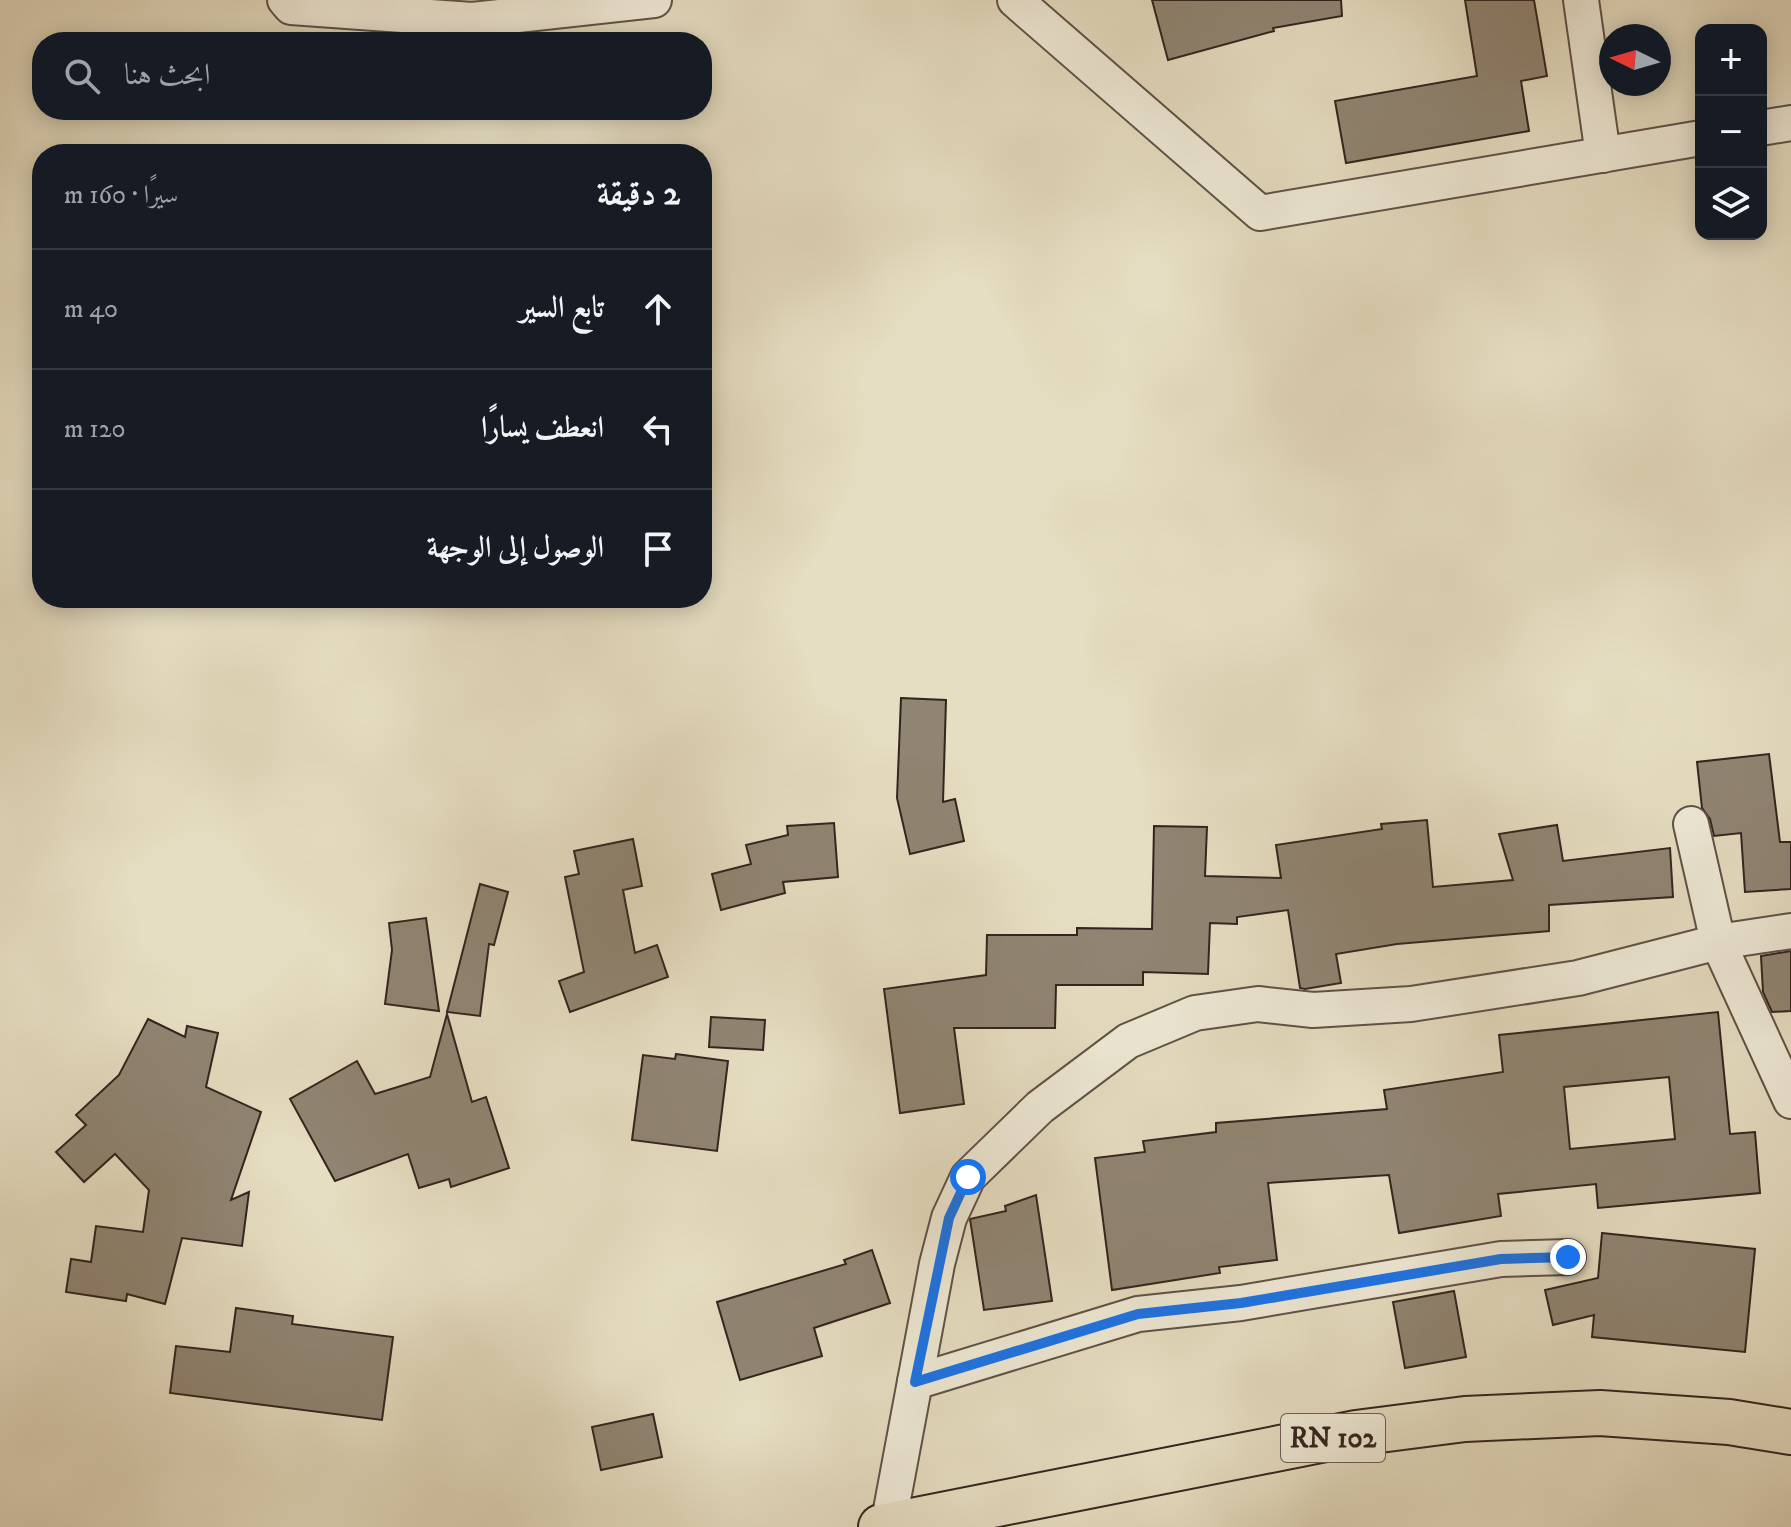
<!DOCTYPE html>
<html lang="ar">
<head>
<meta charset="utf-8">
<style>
  :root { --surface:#171b24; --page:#242831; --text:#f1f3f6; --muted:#9ea1a6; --line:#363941 }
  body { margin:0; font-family:"IM FELL DW Pica",Amiri,serif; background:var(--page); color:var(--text); direction:rtl }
  .controls { position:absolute; right:24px; top:24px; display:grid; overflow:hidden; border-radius:16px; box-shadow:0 4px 20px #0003 }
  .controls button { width:72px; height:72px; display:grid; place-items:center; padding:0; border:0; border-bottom:2px solid var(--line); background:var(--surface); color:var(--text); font:40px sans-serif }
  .compass { position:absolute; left:1599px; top:24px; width:72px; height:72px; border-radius:50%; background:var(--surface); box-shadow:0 4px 20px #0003; rotate:275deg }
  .stop { position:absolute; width:24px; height:24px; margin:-18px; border:6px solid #1a73e8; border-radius:50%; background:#fff }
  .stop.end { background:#1a73e8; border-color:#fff; box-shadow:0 2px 8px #0008 }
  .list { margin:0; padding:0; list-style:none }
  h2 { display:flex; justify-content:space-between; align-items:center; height:104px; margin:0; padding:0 32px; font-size:34px }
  h2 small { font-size:26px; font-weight:400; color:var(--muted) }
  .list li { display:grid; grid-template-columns:52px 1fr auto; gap:24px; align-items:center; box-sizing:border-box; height:120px; padding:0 32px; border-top:2px solid var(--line) }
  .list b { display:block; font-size:30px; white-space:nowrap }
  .list em { font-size:26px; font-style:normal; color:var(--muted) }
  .icon { flex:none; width:44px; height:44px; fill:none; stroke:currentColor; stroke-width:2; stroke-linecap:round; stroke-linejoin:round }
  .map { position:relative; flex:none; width:1791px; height:1527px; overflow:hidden; direction:ltr }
  .search { position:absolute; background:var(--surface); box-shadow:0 4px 20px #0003; left:32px; top:32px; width:680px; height:88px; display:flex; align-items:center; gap:20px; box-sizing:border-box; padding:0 28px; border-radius:32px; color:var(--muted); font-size:30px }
  .panel { position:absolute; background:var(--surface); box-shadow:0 4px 20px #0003; left:32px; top:144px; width:680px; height:464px; border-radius:32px; direction:rtl }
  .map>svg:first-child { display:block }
  .building { fill:#908573; stroke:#32241e; stroke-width:2; fill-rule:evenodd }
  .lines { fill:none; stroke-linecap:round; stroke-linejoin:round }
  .minor-casing { stroke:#5f5247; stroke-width:38 }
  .primary-casing { stroke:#32241e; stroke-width:48 }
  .minor { stroke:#efead7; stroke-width:34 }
  .primary { stroke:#e6dec2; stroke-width:44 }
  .route { stroke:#1a73e8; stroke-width:10 }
  .labels { text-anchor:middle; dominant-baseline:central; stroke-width:6; stroke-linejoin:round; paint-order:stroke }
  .shield { fill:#efead7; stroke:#6b5f56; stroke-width:2 }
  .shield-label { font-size:28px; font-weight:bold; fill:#32241e }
</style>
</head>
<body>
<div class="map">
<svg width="1791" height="1527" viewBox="0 0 1791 1527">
  <rect width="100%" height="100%" fill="#e6dec2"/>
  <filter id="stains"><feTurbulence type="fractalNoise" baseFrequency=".0025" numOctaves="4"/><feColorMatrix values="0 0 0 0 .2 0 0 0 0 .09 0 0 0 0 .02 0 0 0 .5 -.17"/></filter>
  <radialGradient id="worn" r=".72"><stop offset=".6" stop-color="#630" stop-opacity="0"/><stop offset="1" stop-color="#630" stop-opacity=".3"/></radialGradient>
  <!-- building -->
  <g class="building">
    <polygon points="1152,0 1341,0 1342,16 1273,28 1274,31 1168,60"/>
    <polygon points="1465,0 1534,0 1547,76 1521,81 1529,131 1346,163 1335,101 1477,76"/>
    <polygon points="901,698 946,700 943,802 955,799 964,841 910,854 897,798"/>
    <polygon points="1769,754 1780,842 1791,842 1791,889 1745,892 1741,833 1714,836 1710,819 1702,808 1697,762"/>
    <polygon points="1427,820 1433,887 1513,880 1499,834 1557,825 1563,861 1670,848 1673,897 1549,905 1549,931 1397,944 1336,954 1341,983 1305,989 1300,988 1288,910 1237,917 1237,924 1210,923 1208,974 1143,972 1143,985 1056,985 1055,1028 954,1028 964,1104 900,1113 884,989 986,975 987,935 1077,935 1077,928 1152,929 1154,826 1207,827 1205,876 1281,878 1276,845 1382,829 1381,824"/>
    <polygon points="834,823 838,877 783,882 785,893 721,910 712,874 751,864 746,845 788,835 787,826"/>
    <polygon points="633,839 642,886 623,890 635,953 657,945 668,977 570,1012 559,981 584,972 565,877 579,874 574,851"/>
    <polygon points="480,884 508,892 494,945 489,944 480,1016 447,1012"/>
    <polygon points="426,918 439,1011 385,1004 392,950 389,923"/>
    <polygon points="1791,951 1791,1011 1772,1012 1763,992 1761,956"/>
    <path d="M1718,1012l12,122 25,-2 5,61 -162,15 -2,-24 -98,10 3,22 -102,17 -10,-58 -121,8 9,77 -58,7 1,6 -108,17 -17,-132 50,-6 -2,-11 73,-9v-9l171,-14 -3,-19 119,-18 -4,-37zM1669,1077l6,62 -105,10 -6,-62z"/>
    <polygon points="447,1014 472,1102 486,1097 509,1168 451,1187 449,1179 419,1188 408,1154 335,1181 290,1099 357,1061 375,1094 430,1077"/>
    <polygon points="711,1017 765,1020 763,1050 709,1047"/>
    <polygon points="148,1019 185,1037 187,1026 218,1033 206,1087 261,1112 231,1200 249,1192 242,1246 182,1238 165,1304 127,1294 126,1301 66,1292 71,1259 91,1262 96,1226 143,1232 149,1190 115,1154 84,1182 56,1152 86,1125 76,1115 119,1075"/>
    <polygon points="676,1054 728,1061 717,1151 632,1140 643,1055 675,1059"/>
    <polygon points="1036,1195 1052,1301 984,1310 970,1219 1006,1211 1005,1206"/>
    <polygon points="1602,1233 1755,1249 1745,1352 1592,1337 1594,1315 1553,1325 1545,1290 1598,1278"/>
    <polygon points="872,1250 890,1303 814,1328 822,1356 740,1380 717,1302 846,1264 844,1260"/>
    <polygon points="1454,1291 1466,1357 1405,1368 1393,1302"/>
    <polygon points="236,1308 293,1316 292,1324 393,1337 382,1420 170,1393 176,1346 230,1352"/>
    <polygon points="653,1414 662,1457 601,1470 592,1427"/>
  </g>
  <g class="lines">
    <defs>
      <g id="minor">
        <polyline points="285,0 291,7 472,20 654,0"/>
        <polyline points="1015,0 1260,213 1701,138"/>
        <polyline points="1581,0 1603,155"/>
        <polyline points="1761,128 1791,123"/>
        <polyline points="1691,824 1718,942 1791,1101"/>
        <polyline points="915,1382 1138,1314 1241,1303 1501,1259 1568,1257"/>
        <polyline points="888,1526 937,1264 949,1218 968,1177 1040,1107 1128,1041 1195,1013 1258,1004 1313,1010 1411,1004 1578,978 1718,942 1791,931"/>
      </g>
      <polyline id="primary" points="881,1527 1356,1433 1465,1419 1600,1413 1729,1422 1791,1432"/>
    </defs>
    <!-- minor casing -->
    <use href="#minor" class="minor-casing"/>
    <!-- primary casing -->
    <use href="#primary" class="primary-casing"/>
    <!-- minor -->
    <use href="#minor" class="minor"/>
    <!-- primary -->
    <use href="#primary" class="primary"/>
  </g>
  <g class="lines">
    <!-- route -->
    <polyline class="route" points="968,1177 949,1218 915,1382 1138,1314 1241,1303 1501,1259 1568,1257"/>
  </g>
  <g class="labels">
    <!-- shield labels -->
    <rect class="shield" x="1281" y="1414" width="104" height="48" rx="6"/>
    <g class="shield-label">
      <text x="1333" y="1438">RN 102</text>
    </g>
  </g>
  <rect width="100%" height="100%" filter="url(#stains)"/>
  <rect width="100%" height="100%" fill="url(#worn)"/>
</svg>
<div class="controls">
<button>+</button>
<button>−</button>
<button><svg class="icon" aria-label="layers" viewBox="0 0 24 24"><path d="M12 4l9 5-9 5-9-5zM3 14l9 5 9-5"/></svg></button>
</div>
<svg class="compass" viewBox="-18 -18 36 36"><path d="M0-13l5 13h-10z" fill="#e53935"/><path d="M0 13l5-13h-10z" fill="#9ea1a6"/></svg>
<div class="stop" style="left:968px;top:1177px"></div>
<div class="stop end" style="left:1568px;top:1257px"></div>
<div class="search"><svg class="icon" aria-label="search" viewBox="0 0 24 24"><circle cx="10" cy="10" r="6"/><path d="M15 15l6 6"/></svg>ابحث هنا</div>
<section class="panel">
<h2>2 دقيقة<small>سيرًا · 160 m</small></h2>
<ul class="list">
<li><svg class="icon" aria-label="ahead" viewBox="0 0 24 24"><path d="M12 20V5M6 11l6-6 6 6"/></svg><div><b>تابع السير</b></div><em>40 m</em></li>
<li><svg class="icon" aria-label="left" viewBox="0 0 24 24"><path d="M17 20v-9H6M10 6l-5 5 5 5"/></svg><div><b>انعطف يسارًا</b></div><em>120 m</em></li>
<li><svg class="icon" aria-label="arrive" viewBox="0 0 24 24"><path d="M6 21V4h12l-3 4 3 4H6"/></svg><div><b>الوصول إلى الوجهة</b></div></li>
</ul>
</section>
</div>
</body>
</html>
